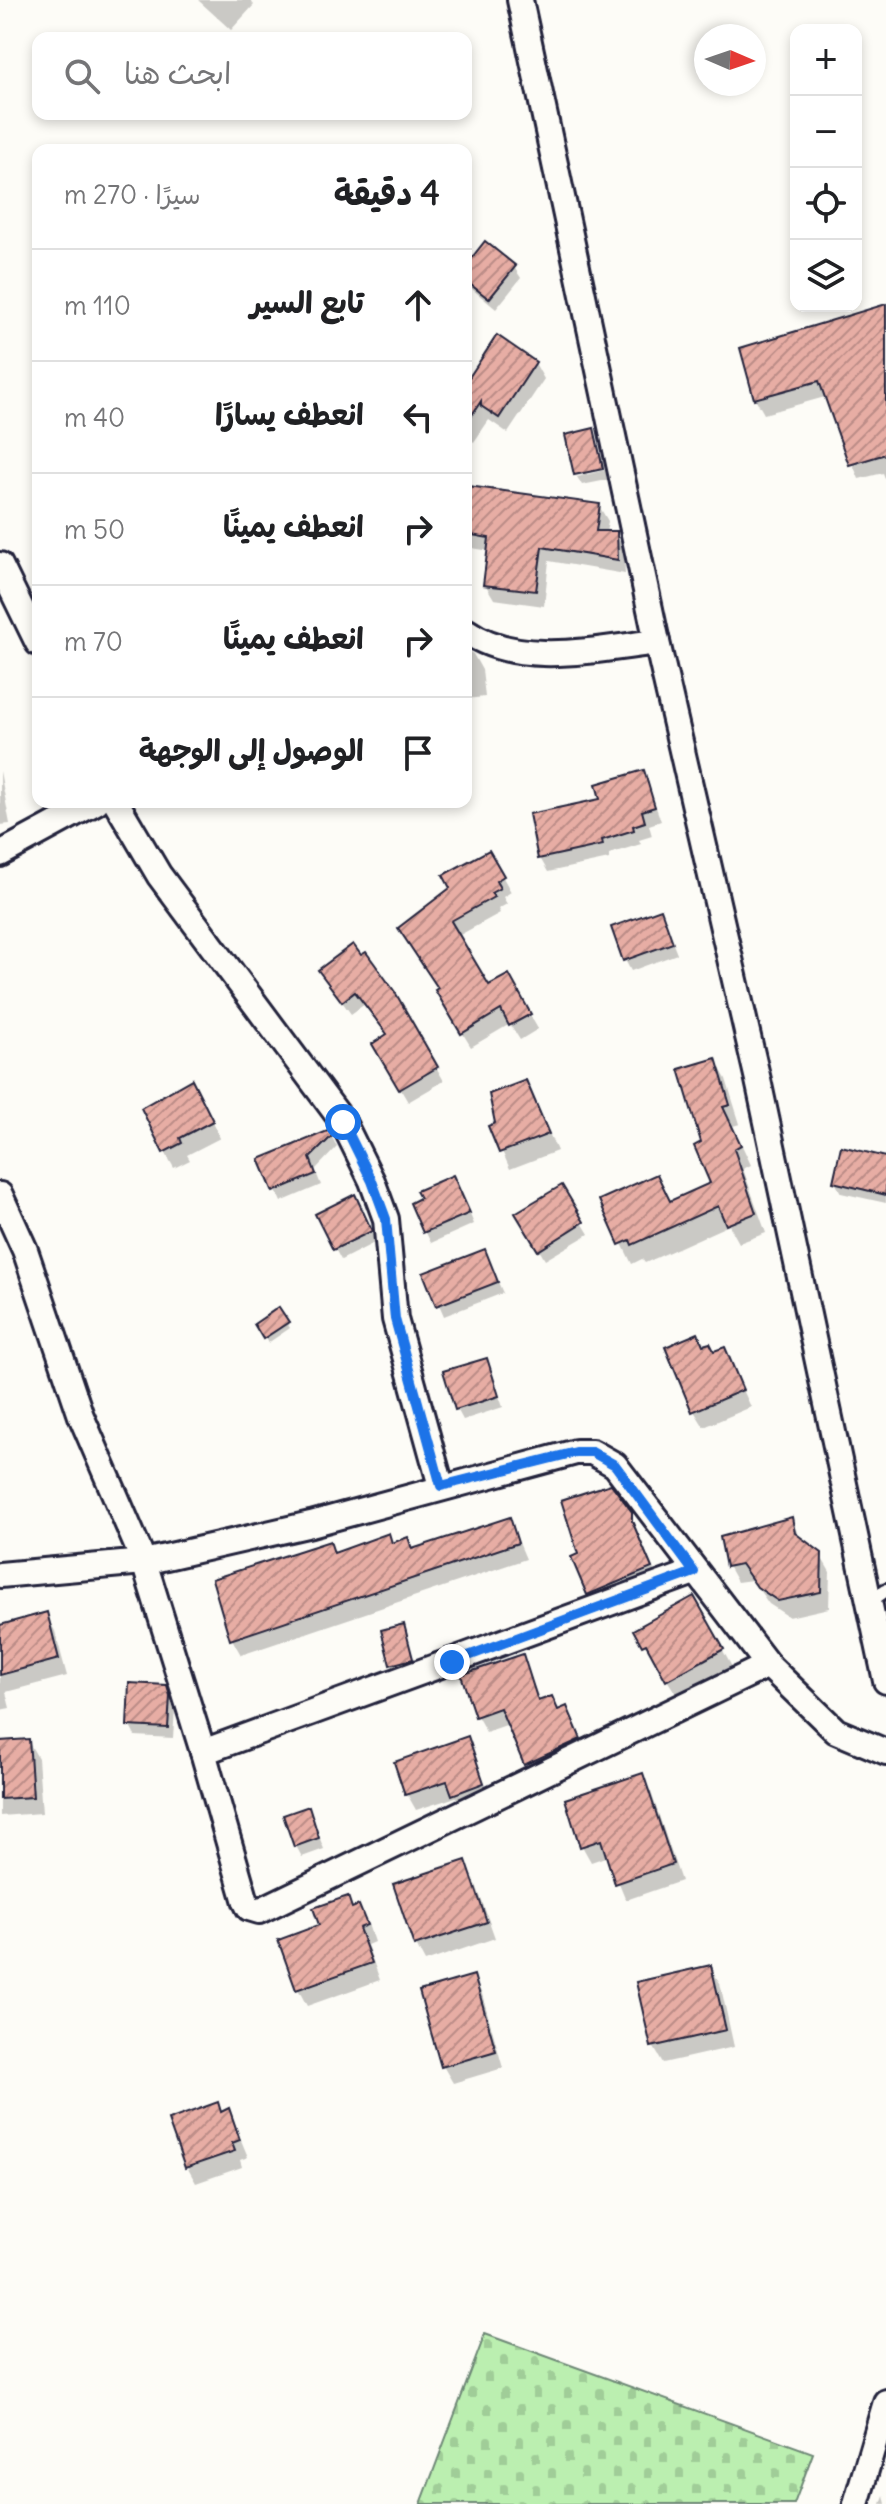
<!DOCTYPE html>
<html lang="ar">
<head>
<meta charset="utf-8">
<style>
  :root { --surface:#fff; --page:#f6f6f6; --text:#202124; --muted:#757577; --line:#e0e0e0 }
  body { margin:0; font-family:Delius,"Playpen Sans Arabic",sans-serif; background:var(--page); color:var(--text); direction:rtl }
  .controls { position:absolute; right:24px; top:24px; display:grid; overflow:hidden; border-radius:16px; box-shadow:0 4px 12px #0003 }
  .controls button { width:72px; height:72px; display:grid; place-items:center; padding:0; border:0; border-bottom:2px solid var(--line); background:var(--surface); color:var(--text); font:40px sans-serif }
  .compass { position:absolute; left:694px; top:24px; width:72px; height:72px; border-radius:50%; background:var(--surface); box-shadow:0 4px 12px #0003; rotate:92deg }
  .stop { position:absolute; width:24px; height:24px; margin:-18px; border:6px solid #1a73e8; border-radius:50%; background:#fff }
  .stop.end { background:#1a73e8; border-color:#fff; box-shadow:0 2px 8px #0008 }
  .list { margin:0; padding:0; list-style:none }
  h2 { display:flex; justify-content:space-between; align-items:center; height:104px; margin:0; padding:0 32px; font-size:34px }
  h2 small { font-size:26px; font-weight:400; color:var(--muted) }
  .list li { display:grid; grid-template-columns:52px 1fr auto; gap:24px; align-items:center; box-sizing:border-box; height:112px; padding:0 32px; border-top:2px solid var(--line) }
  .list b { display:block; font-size:30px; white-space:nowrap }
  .list em { font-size:26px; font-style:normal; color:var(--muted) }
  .icon { flex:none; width:44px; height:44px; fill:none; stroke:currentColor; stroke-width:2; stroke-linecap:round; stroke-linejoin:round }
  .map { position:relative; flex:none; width:886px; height:2504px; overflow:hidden; direction:ltr }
  .search { position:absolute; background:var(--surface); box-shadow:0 4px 12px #0003; left:32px; top:32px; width:440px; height:88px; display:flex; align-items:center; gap:20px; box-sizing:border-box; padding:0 28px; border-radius:16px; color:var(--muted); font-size:30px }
  .panel { position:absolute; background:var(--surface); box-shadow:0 4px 12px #0003; left:32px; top:144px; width:440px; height:664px; border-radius:16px; direction:rtl }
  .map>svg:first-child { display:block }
  .cemetery { fill:url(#cemetery-stones); stroke:#6e8876; stroke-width:2 }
  .shadow { fill:#0003 }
  .building { fill:url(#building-hatch); stroke:#22223b; stroke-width:2 }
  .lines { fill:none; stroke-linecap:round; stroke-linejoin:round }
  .lane-casing { stroke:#22223b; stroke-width:18 }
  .street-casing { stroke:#22223b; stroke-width:30 }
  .lane { stroke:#fdfcf7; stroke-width:12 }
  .street { stroke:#fdfcf7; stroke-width:24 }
  .route { stroke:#1a73e8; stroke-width:10 }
</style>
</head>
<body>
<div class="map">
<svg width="886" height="2504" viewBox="0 0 886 2504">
  <defs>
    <pattern id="cemetery-stones" width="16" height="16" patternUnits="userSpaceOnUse" patternTransform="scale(2)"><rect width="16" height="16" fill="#bbefb0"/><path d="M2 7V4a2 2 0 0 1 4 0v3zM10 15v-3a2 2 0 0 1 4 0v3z" fill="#a0cd98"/></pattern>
    <pattern id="building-hatch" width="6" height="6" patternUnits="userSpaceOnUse" patternTransform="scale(2)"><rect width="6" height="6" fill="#e7ada4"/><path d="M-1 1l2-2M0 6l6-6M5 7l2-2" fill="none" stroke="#bb8c87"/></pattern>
  </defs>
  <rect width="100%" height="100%" fill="#fdfcf7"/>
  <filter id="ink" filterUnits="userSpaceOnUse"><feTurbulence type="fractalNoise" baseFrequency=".0125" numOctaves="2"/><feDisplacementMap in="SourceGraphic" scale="16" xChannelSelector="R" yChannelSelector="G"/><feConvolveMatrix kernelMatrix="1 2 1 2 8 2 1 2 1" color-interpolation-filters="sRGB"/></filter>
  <g filter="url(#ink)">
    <!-- cemetery -->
    <polygon class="cemetery" points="485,2334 813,2453 794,2504 421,2504"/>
    <!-- shadow -->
    <g class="shadow">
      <polygon points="198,0 250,0 254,5 231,30"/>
      <polygon points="514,267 521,278 496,309 466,284 466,268"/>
      <polygon points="886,304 886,481 883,473 859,479 825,397 764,414 755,398"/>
      <polygon points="535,363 544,379 508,433 489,420 474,442 466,437 466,385"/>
      <polygon points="593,431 605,466 576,475 567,436"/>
      <polygon points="605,470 607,480 582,485 577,477"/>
      <polygon points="470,488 599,506 608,521 606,533 615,533 624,549 625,574 549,561 544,606 494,599 485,584 490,551 466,547"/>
      <polygon points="466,650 473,654 482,670 485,697 466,699"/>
      <polygon points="0,771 10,824 0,825"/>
      <polygon points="643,772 661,821 649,825 652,836 639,840 641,844 609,854 609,859 548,872 540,858 603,800"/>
      <polygon points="489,852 511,892 503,897 507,904 498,909 500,913 458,936 489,987 508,976 538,1029 520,1040 510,1024 471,1047 437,991 453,888"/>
      <polygon points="660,911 677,954 631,971 625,960"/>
      <polygon points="329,984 394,993 444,1081 408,1102 374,1044 388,1036 365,1004 351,1014"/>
      <polygon points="715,1060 726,1079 740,1124 733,1126 751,1165 743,1169 766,1233 739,1243 729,1225 645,1263 642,1259 632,1264 601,1201 656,1176 671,1203 713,1184 704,1143"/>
      <polygon points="200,1097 220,1138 187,1155 190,1160 174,1168 165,1152"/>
      <polygon points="534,1099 557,1151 510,1169 491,1127"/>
      <polygon points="330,1133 337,1147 315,1170 321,1185 281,1202 262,1160"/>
      <polygon points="886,1159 886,1203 841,1193 835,1182"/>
      <polygon points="459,1188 474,1224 431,1243 412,1204"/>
      <polygon points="561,1188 589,1234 545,1260 518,1214"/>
      <polygon points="360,1207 376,1242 341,1260 335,1249"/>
      <polygon points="484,1251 503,1293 444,1316 426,1274"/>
      <polygon points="279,1310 290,1328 268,1343 256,1325"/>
      <polygon points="704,1347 714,1354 724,1349 751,1407 704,1427 694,1411"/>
      <polygon points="486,1360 503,1407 463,1420 457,1409"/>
      <polygon points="630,1513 660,1585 598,1611 573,1558"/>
      <polygon points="509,1519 526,1559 241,1655 232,1639 214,1580 329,1543 336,1554 388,1536 393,1545 407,1540 413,1551"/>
      <polygon points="791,1520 801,1540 820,1555 830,1572 829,1608 789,1617 769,1604 752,1580 737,1582 728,1566"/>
      <polygon points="694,1598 732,1667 678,1697 636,1631"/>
      <polygon points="46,1615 55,1631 67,1676 6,1692 10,1708 0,1710 0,1627"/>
      <polygon points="403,1626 418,1670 399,1675 392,1664"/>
      <polygon points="522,1657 541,1703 551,1698 559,1712 567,1708 589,1755 535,1779 509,1724 486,1732 477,1716"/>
      <polygon points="165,1687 175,1708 173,1738 135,1736 129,1725"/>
      <polygon points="467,1739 492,1800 463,1810 456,1797 416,1810 407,1794"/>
      <polygon points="28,1741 38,1758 42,1813 0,1816 0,1743"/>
      <polygon points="642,1775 651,1792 681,1881 626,1900 608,1856 591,1862 582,1846"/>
      <polygon points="308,1809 324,1849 302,1857 296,1846"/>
      <polygon points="465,1862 474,1879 495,1938 425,1962 416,1945"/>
      <polygon points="347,1898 353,1910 359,1908 368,1924 374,1942 367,1945 380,1980 307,2006 298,1989 321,1927"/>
      <polygon points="710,1967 720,1983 734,2047 663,2063 653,2046 639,1983"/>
      <polygon points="473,1977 482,1994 503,2068 453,2083 443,2066"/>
      <polygon points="217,2105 222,2113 229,2111 248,2157 240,2160 242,2167 196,2183 187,2167"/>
      <polygon points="884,2495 886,2504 881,2504"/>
    </g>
    <!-- building -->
    <g class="building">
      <polygon points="485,241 516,266 489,299 466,281 466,265"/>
      <polygon points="886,304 886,454 849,465 819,381 754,399 740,348"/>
      <polygon points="497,335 536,362 499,418 481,406 481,401 466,424 466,382"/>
      <polygon points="594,428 603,469 574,475 565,435"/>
      <polygon points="468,486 600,504 596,531 617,531 618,560 542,547 536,591 483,585 489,538 466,534"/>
      <polygon points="644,770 655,807 642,811 645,822 633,826 634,830 602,840 603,845 538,859 529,814 600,799 596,784"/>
      <polygon points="489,850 504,876 496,881 500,888 491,893 494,897 451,921 489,985 509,974 531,1014 509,1026 501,1010 461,1034 435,990 438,988 398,928 450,888 443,875"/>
      <polygon points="661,909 673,943 623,961 611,927"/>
      <polygon points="353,944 361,955 366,952 395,992 438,1067 399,1090 372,1044 387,1034 355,992 342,1002 318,970"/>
      <polygon points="716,1058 730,1105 723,1107 741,1145 734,1149 756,1213 726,1225 718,1206 632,1245 630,1240 619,1245 599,1200 657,1174 670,1201 710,1183 694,1146 701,1142 679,1069"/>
      <polygon points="192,1079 213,1121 180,1138 182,1143 163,1153 141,1108"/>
      <polygon points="526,1080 549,1134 499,1153 488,1126 495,1123 489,1094"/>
      <polygon points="330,1130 333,1135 310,1158 316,1174 273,1192 259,1159"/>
      <polygon points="841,1146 886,1157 886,1195 833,1182"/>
      <polygon points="453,1175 470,1213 423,1233 410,1203 420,1198 416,1191"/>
      <polygon points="562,1185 584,1222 538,1251 515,1213"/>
      <polygon points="355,1194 372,1231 333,1250 315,1214"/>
      <polygon points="485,1249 498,1282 436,1306 423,1273"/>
      <polygon points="279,1307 289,1322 263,1339 254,1324"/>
      <polygon points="698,1333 703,1345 710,1343 714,1351 725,1347 743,1390 692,1412 665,1347"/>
      <polygon points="487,1358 499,1396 455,1410 443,1371"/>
      <polygon points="611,1484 632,1512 632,1521 652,1568 587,1595 571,1557 578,1554 561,1500"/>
      <polygon points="510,1517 518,1543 230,1640 212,1579 330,1541 334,1553 389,1533 392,1543 408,1537 412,1549"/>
      <polygon points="792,1517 795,1533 822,1553 821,1592 778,1601 757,1587 741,1564 726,1567 720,1537"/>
      <polygon points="694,1596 724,1649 666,1681 646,1644 642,1646 633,1630"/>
      <polygon points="47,1612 59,1659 0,1675 0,1625"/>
      <polygon points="404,1624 413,1659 390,1665 381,1630"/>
      <polygon points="523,1654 538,1701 552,1696 558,1710 567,1706 581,1739 524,1765 500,1708 475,1717 461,1675"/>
      <polygon points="129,1683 167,1685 170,1696 168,1728 127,1726"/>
      <polygon points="468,1736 484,1783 452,1795 447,1781 405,1795 394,1762"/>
      <polygon points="29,1739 33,1797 0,1799 0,1741"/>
      <polygon points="643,1773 673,1864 615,1884 601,1840 580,1847 565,1799"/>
      <polygon points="309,1806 319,1838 294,1847 283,1815"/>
      <polygon points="466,1860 487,1922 414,1946 393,1884"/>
      <polygon points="348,1896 352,1908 359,1905 367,1925 359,1928 372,1963 296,1990 278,1940 319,1925 313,1908"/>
      <polygon points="711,1965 726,2030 651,2047 636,1982"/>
      <polygon points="474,1975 496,2051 441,2067 419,1991"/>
      <polygon points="218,2102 221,2112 229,2108 240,2140 232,2143 235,2151 185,2168 168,2120"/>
    </g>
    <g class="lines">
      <defs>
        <polyline id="lane" points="869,1602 886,1590"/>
        <g id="street">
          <polyline points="520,0 657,642 758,1080 886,1681"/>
          <polyline points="0,565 38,643"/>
          <path d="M466,631c52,37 131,18 191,11"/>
          <polyline points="116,802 159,875 343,1122 372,1181 386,1219 395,1319 441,1486"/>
          <polyline points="0,854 96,802"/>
          <polyline points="0,1195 25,1250 81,1416 144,1562 203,1752 694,1572"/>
          <polyline points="0,1575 144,1562 311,1524 576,1452 592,1452 615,1465 768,1665 836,1731 886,1752"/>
          <polyline points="203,1752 246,1902 249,1908 259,1911 768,1665"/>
          <polyline points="856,2504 886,2402"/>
        </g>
      </defs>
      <!-- lane casing -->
      <use href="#lane" class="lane-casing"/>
      <!-- street casing -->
      <use href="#street" class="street-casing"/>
      <!-- lane -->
      <use href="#lane" class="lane"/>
      <!-- street -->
      <use href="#street" class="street"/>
    </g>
  </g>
  <g class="lines" filter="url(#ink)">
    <!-- route -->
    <polyline class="route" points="343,1122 372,1181 386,1219 395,1319 441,1486 576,1452 592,1452 615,1465 694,1572 452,1662"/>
  </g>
</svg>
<div class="controls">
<button>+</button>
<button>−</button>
<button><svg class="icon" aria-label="locate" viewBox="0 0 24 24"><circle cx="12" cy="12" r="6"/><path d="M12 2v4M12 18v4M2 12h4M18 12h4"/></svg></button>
<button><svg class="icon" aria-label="layers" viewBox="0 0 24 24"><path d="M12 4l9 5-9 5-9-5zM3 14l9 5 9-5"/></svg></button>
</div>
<svg class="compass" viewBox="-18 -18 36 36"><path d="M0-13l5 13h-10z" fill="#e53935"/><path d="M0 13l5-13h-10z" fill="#757577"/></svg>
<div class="stop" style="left:343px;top:1122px"></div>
<div class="stop end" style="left:452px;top:1662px"></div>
<div class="search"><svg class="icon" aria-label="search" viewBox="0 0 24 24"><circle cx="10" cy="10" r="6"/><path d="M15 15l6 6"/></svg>ابحث هنا</div>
<section class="panel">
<h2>4 دقيقة<small>سيرًا · 270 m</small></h2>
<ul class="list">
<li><svg class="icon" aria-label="ahead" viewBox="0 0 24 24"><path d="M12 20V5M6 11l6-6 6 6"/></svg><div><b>تابع السير</b></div><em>110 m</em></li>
<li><svg class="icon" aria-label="left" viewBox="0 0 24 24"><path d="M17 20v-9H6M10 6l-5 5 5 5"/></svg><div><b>انعطف يسارًا</b></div><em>40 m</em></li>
<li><svg class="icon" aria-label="right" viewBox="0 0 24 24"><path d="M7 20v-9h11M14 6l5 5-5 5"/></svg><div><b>انعطف يمينًا</b></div><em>50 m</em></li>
<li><svg class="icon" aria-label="right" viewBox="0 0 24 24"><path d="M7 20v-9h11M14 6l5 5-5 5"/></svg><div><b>انعطف يمينًا</b></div><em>70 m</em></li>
<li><svg class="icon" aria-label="arrive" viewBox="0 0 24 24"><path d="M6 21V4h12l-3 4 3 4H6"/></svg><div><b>الوصول إلى الوجهة</b></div></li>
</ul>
</section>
</div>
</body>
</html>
